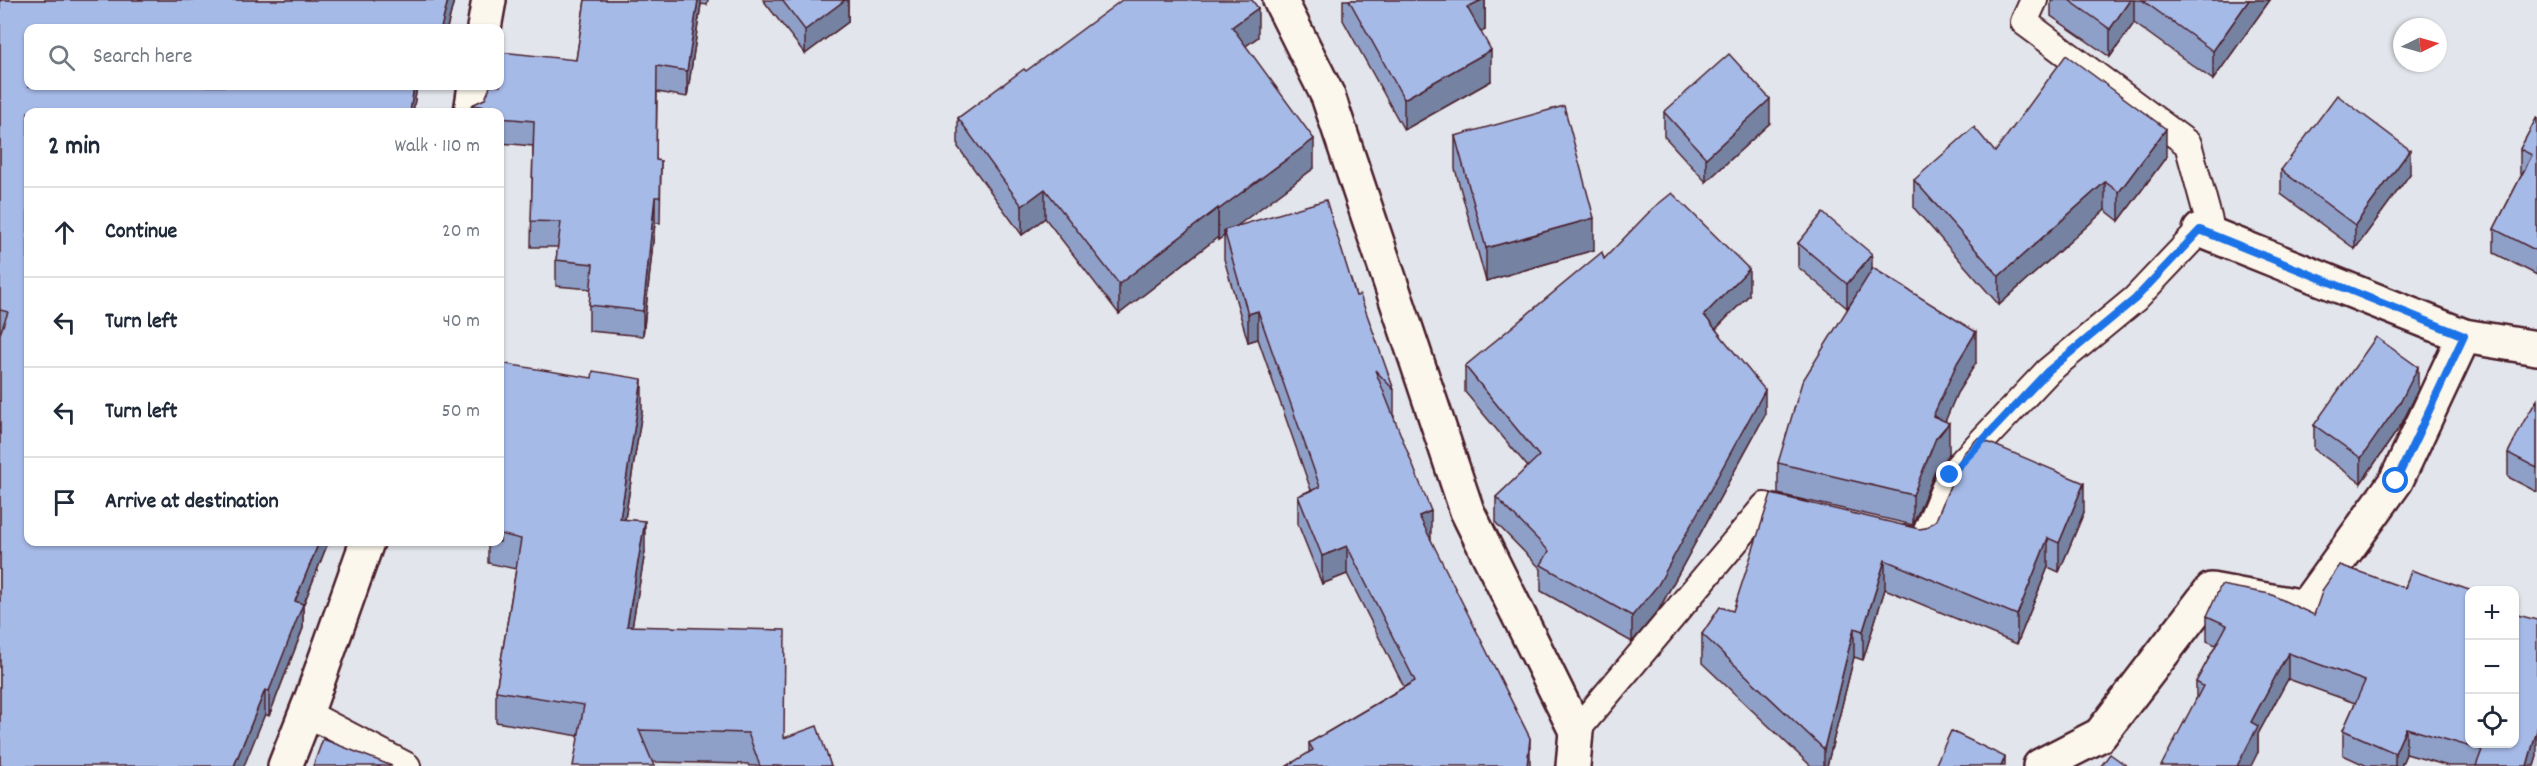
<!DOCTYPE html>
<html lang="en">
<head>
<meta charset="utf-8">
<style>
  :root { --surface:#fff; --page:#f6f6f7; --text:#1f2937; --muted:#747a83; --line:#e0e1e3 }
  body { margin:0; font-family:Dekko,sans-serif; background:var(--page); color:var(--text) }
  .controls { position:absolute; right:18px; bottom:18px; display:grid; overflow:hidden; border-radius:12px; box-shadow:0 2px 4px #0004 }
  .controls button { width:54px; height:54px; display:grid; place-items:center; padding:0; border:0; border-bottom:2px solid var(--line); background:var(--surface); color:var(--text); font:30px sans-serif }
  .compass { position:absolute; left:2393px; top:18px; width:54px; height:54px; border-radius:50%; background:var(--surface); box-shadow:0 2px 4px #0004; rotate:85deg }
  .stop { position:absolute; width:18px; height:18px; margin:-14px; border:4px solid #1a73e8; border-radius:50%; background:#fff }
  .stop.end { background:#1a73e8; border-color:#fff; box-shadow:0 2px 6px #0008 }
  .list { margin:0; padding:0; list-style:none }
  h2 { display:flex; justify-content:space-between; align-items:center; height:78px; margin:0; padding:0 24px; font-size:26px }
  h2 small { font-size:20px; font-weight:400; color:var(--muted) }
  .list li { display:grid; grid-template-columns:39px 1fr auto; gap:18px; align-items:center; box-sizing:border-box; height:90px; padding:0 24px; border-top:2px solid var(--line) }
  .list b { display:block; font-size:22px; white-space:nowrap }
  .list em { font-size:20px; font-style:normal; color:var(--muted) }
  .icon { flex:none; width:33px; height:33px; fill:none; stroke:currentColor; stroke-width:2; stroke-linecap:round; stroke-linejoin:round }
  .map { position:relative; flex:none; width:2537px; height:766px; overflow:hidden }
  .search { position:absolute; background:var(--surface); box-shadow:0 2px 4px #0004; left:24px; top:24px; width:480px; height:66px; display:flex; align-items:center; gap:15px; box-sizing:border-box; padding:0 21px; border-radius:12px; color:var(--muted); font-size:22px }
  .panel { position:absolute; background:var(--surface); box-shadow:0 2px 4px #0004; left:24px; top:108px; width:480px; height:438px; border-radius:12px }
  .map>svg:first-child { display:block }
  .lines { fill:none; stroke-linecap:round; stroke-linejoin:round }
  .lane-casing { stroke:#4a1f2b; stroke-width:30 }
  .street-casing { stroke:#4a1f2b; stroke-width:38 }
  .lane { stroke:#fbf7ec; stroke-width:26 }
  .street { stroke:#fbf7ec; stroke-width:33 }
  .wall { fill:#8fa0c8; stroke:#4a1f2b; stroke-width:1.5 }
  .shaded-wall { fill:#7482a2; stroke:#4a1f2b; stroke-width:1.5 }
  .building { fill:#a6bae8; stroke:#4a1f2b; stroke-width:1.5 }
  .route { stroke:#1a73e8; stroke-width:8 }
</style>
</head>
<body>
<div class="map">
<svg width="2537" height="766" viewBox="0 0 2537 766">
  <rect width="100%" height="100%" fill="#e2e5eb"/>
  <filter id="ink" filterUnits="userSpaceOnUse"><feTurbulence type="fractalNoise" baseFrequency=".0167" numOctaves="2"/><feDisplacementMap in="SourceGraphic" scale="12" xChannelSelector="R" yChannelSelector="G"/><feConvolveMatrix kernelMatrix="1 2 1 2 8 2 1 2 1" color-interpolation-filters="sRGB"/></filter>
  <g filter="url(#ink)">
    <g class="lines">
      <defs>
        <g id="lane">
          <polyline points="1905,539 1922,543 1950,475 2048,371 2135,299 2209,221 2188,144 2024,22 2034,0"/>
          <polyline points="306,713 407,766"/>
          <polyline points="1576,731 1765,506 1800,514"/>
        </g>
        <g id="street">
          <polyline points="1280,0 1328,96 1467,511 1576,731 1573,766"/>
          <polyline points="484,28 489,0"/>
          <polyline points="471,112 475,86"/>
          <polyline points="2200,230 2464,336 2537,348"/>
          <polyline points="285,766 311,700 367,542"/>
          <polyline points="2040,766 2100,735 2211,590 2305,607 2396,481 2464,336"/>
        </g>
      </defs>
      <!-- lane casing -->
      <use href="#lane" class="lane-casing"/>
      <!-- street casing -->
      <use href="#street" class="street-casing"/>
      <!-- lane -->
      <use href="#lane" class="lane"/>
      <!-- street -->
      <use href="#street" class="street"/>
    </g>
    <!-- wall -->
    <g class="wall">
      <polygon points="0,0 454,0 447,28 28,28 28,86 417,86 413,112 28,112 28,542 327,542 327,545 303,606 303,628 269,716 265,714 0,766"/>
      <polygon points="585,0 708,0 707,5 701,4 687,97 657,92 656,160 661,161 660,223 655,223 643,336 589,331 589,305 591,289 556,286 556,260 558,247 531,247 533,146 500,143 500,112 472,112 472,105 485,99 489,90 576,60"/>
      <polygon points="763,0 848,0 848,22 805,54"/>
      <polygon points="1343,0 1485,0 1485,30 1481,32 1491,81 1404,130 1343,20"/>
      <polygon points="2051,0 2270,0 2213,80 2134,23 2110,57 2051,16"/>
      <polygon points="1258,37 1245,46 1314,168 1235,227 1356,296 1394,390 1394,418 1431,540 1530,766 1309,752 1309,743 1404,687 1347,574 1322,584 1298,524 1298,496 1311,490 1258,339 1248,342 1224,259 1224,236 1218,240 1218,237 1119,314 1045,218 1022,235 958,147 958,118 1026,71"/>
      <polygon points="1664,112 1770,123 1706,182 1664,136"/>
      <polygon points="2537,117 2537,275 2494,253 2494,229 2522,174 2520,173 2520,149"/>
      <polygon points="1455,136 1594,250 1486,281 1455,169"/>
      <polygon points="1995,152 2166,157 2119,221 2105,210 1999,305 1914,208 1914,180"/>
      <polygon points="2281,170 2410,174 2355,249 2281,194"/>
      <polygon points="1798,243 1872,270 1976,363 1957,393 1945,421 1949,454 1936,469 1913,525 1778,494 1778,463 1853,300 1847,308 1798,267"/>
      <polygon points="1604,259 1749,295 1716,329 1765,415 1658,611 1632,642 1541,591 1541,569 1496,523 1496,497 1528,467 1465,392 1465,366"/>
      <polygon points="500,363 642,411 625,519 645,552 632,626 784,738 831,766 749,766 748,764 653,762 579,736 496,722 496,691 516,569 488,563 488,542 500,542"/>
      <polygon points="2418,391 2401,425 2361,483 2314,449 2314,425"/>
      <polygon points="2537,400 2537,492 2508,477 2508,453"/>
      <polygon points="2084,512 2059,572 2048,567 2017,644 1885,589 1863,660 1854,657 1827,766 1811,766 1702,663 1702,634 1733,611 1919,529"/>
      <polygon points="2405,588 2469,591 2537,756 2534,766 2448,766 2406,754 2401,766 2367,766 2343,755 2343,730 2355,703 2288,679 2258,734 2258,752 2196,700 2196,682 2216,645 2207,641 2207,616 2314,615"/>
    </g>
    <!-- shaded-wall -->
    <g class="shaded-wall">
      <polygon points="448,0 454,0 447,28 441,28"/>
      <polygon points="698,0 701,0 701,4 687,97 687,71"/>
      <polygon points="845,0 848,0 848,22 805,54 805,30"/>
      <polygon points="1482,0 1485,0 1485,30 1467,39 1467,7"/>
      <polygon points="2130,0 2134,0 2134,23 2110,57 2110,29"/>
      <polygon points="2249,0 2270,0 2213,80 2213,51"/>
      <polygon points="1258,8 1258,37 1232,56 1232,27"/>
      <polygon points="1491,50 1491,81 1404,130 1404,99"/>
      <polygon points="414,86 417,86 413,112 410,112"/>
      <polygon points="1770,99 1770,123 1706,182 1706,158"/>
      <polygon points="2166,129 2166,157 2119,221 2119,192"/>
      <polygon points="1314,139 1314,168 1225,235 1224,230 1224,236 1218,240 1218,210"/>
      <polygon points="2410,150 2410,174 2355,249 2355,225"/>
      <polygon points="2105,182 2105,210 1999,305 1999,276"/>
      <polygon points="1045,189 1045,218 1022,235 1022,206"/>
      <polygon points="655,197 655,223 643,336 643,311"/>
      <polygon points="1218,208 1218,237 1119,314 1119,284"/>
      <polygon points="1594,218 1594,250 1486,281 1486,248"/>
      <polygon points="1872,254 1872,278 1847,308 1847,284"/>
      <polygon points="1749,269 1749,295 1704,341 1704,315"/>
      <polygon points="1258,311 1258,339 1248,342 1248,314"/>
      <polygon points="1976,332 1976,363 1957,393 1939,436 1949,423 1949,454 1936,469 1913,525 1913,495 1933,416 1957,363"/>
      <polygon points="2418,367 2418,391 2401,425 2361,483 2361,458"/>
      <polygon points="642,379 642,411 620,550 620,519"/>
      <polygon points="1765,390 1765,415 1658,611 1632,642 1632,616"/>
      <polygon points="2084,483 2084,512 2059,572 2059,543"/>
      <polygon points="1431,511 1431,540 1419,545 1419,516"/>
      <polygon points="645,521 645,552 627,657 627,626"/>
      <polygon points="2048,538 2048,567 2017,644 2017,615"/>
      <polygon points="319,542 327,542 327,545 303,606 303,628 269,716 269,691 295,601"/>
      <polygon points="1347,546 1347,574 1322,584 1322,556"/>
      <polygon points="1885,560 1885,589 1863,660 1863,631"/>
      <polygon points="1854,628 1854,657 1827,766 1824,766 1824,749"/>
      <polygon points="2288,653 2288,679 2258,734 2258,752 2251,766 2237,766 2251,722"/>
      <polygon points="265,690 265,714 244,766 234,766"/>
      <polygon points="2406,728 2406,754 2401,766 2395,766 2395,753"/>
      <polygon points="2537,730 2537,756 2534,766 2527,766"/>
      <polygon points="1530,738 1530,766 1527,766"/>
      <polygon points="2005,757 2005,766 2001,766"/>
    </g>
    <!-- building -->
    <g class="building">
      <polygon points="0,0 448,0 441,28 28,28 28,86 414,86 410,112 28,112 28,542 319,542 295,601 303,604 269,691 265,690 234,766 0,766 0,334 8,312 0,310"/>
      <polygon points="585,0 698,0 687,71 657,66 656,160 661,161 660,197 655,197 643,311 589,305 593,264 556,260 561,222 531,221 534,121 500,118 500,112 493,112 494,108 472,105 485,99 489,90 490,86 500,86 500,52 576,60"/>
      <polygon points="782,0 845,0 805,30"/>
      <polygon points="1122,0 1252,0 1258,8 1232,27 1314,139 1218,210 1218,208 1119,284 1045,189 1022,206 958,118 1024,69 1026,71"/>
      <polygon points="1349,0 1482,0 1467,7 1491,50 1404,99"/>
      <polygon points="2069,0 2130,0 2110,29"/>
      <polygon points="2142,0 2249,0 2213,51"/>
      <polygon points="1729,54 1770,99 1706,158 1664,112"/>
      <polygon points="2066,55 2166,129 2119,192 2105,182 1999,276 1914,180 1974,127 1995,152"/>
      <polygon points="2337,95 2410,150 2355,225 2281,170"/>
      <polygon points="1564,106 1594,218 1486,248 1455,136"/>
      <polygon points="2537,117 2537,251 2494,229 2532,155 2520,149"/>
      <polygon points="1672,193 1749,269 1704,315 1765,390 1658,585 1632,616 1541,565 1549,551 1496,497 1539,456 1465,366 1602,252 1604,259 1652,209"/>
      <polygon points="1326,200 1356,296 1360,295 1394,390 1375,370 1431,511 1419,516 1530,738 1527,766 1287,766 1313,750 1309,743 1415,681 1347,546 1322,556 1298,496 1320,487 1258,311 1248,314 1224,230"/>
      <polygon points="1823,213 1872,254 1847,284 1798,243"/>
      <polygon points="1873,268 1976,332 1957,363 1933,416 1949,423 1936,438 1913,495 1778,463 1802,382"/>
      <polygon points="2376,337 2418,367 2401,401 2361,458 2314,425"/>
      <polygon points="500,363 592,378 593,371 642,379 620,519 645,521 627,626 785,630 784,738 817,726 831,766 760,766 748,733 639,730 654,766 573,766 584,705 496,691 521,539 500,534 500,489 502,481 500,480"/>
      <polygon points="2537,400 2537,468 2508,453 2524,421"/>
      <polygon points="1978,438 2084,483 2059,543 2048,538 2017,615 1885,560 1863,631 1854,628 1824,749 1702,634 1720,607 1733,611 1771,494 1919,529 1926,528 1936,520 1963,454"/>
      <polygon points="2340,565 2405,588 2411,570 2472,591 2469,591 2469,744 2514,744 2514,614 2537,620 2537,730 2527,766 2476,766 2482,750 2406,728 2395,753 2343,730 2365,681 2288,653 2251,722 2258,726 2237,766 2161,766 2203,686 2196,682 2227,625 2207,616 2221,585 2270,594 2314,615 2323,589"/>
      <polygon points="1951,731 2005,757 2001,766 1935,766"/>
      <polygon points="323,739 392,766 313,766"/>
      <polygon points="2110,754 2127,766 2101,766"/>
    </g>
  </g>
  <g class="lines" filter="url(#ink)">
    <!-- route -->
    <polyline class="route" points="1950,475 2048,371 2135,299 2200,230 2464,336 2396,481"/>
  </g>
</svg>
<div class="controls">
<button>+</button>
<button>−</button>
<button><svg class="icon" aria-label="locate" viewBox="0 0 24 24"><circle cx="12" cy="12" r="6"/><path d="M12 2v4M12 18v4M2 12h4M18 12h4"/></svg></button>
</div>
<svg class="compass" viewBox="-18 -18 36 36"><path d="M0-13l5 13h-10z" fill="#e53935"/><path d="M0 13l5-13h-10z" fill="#747a83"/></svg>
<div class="stop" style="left:2396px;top:481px"></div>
<div class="stop end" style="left:1950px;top:475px"></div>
<div class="search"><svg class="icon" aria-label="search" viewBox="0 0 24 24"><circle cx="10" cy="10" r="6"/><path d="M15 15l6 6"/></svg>Search here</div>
<section class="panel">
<h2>2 min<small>Walk · 110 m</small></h2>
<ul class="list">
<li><svg class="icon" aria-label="ahead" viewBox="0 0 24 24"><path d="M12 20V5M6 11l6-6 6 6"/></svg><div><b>Continue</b></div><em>20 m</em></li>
<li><svg class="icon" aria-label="left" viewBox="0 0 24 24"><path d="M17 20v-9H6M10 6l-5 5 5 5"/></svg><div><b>Turn left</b></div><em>40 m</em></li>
<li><svg class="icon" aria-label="left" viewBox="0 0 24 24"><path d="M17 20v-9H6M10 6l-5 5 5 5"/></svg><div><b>Turn left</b></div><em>50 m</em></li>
<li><svg class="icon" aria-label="arrive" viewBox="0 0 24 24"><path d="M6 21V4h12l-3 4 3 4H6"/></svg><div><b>Arrive at destination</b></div></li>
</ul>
</section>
</div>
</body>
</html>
